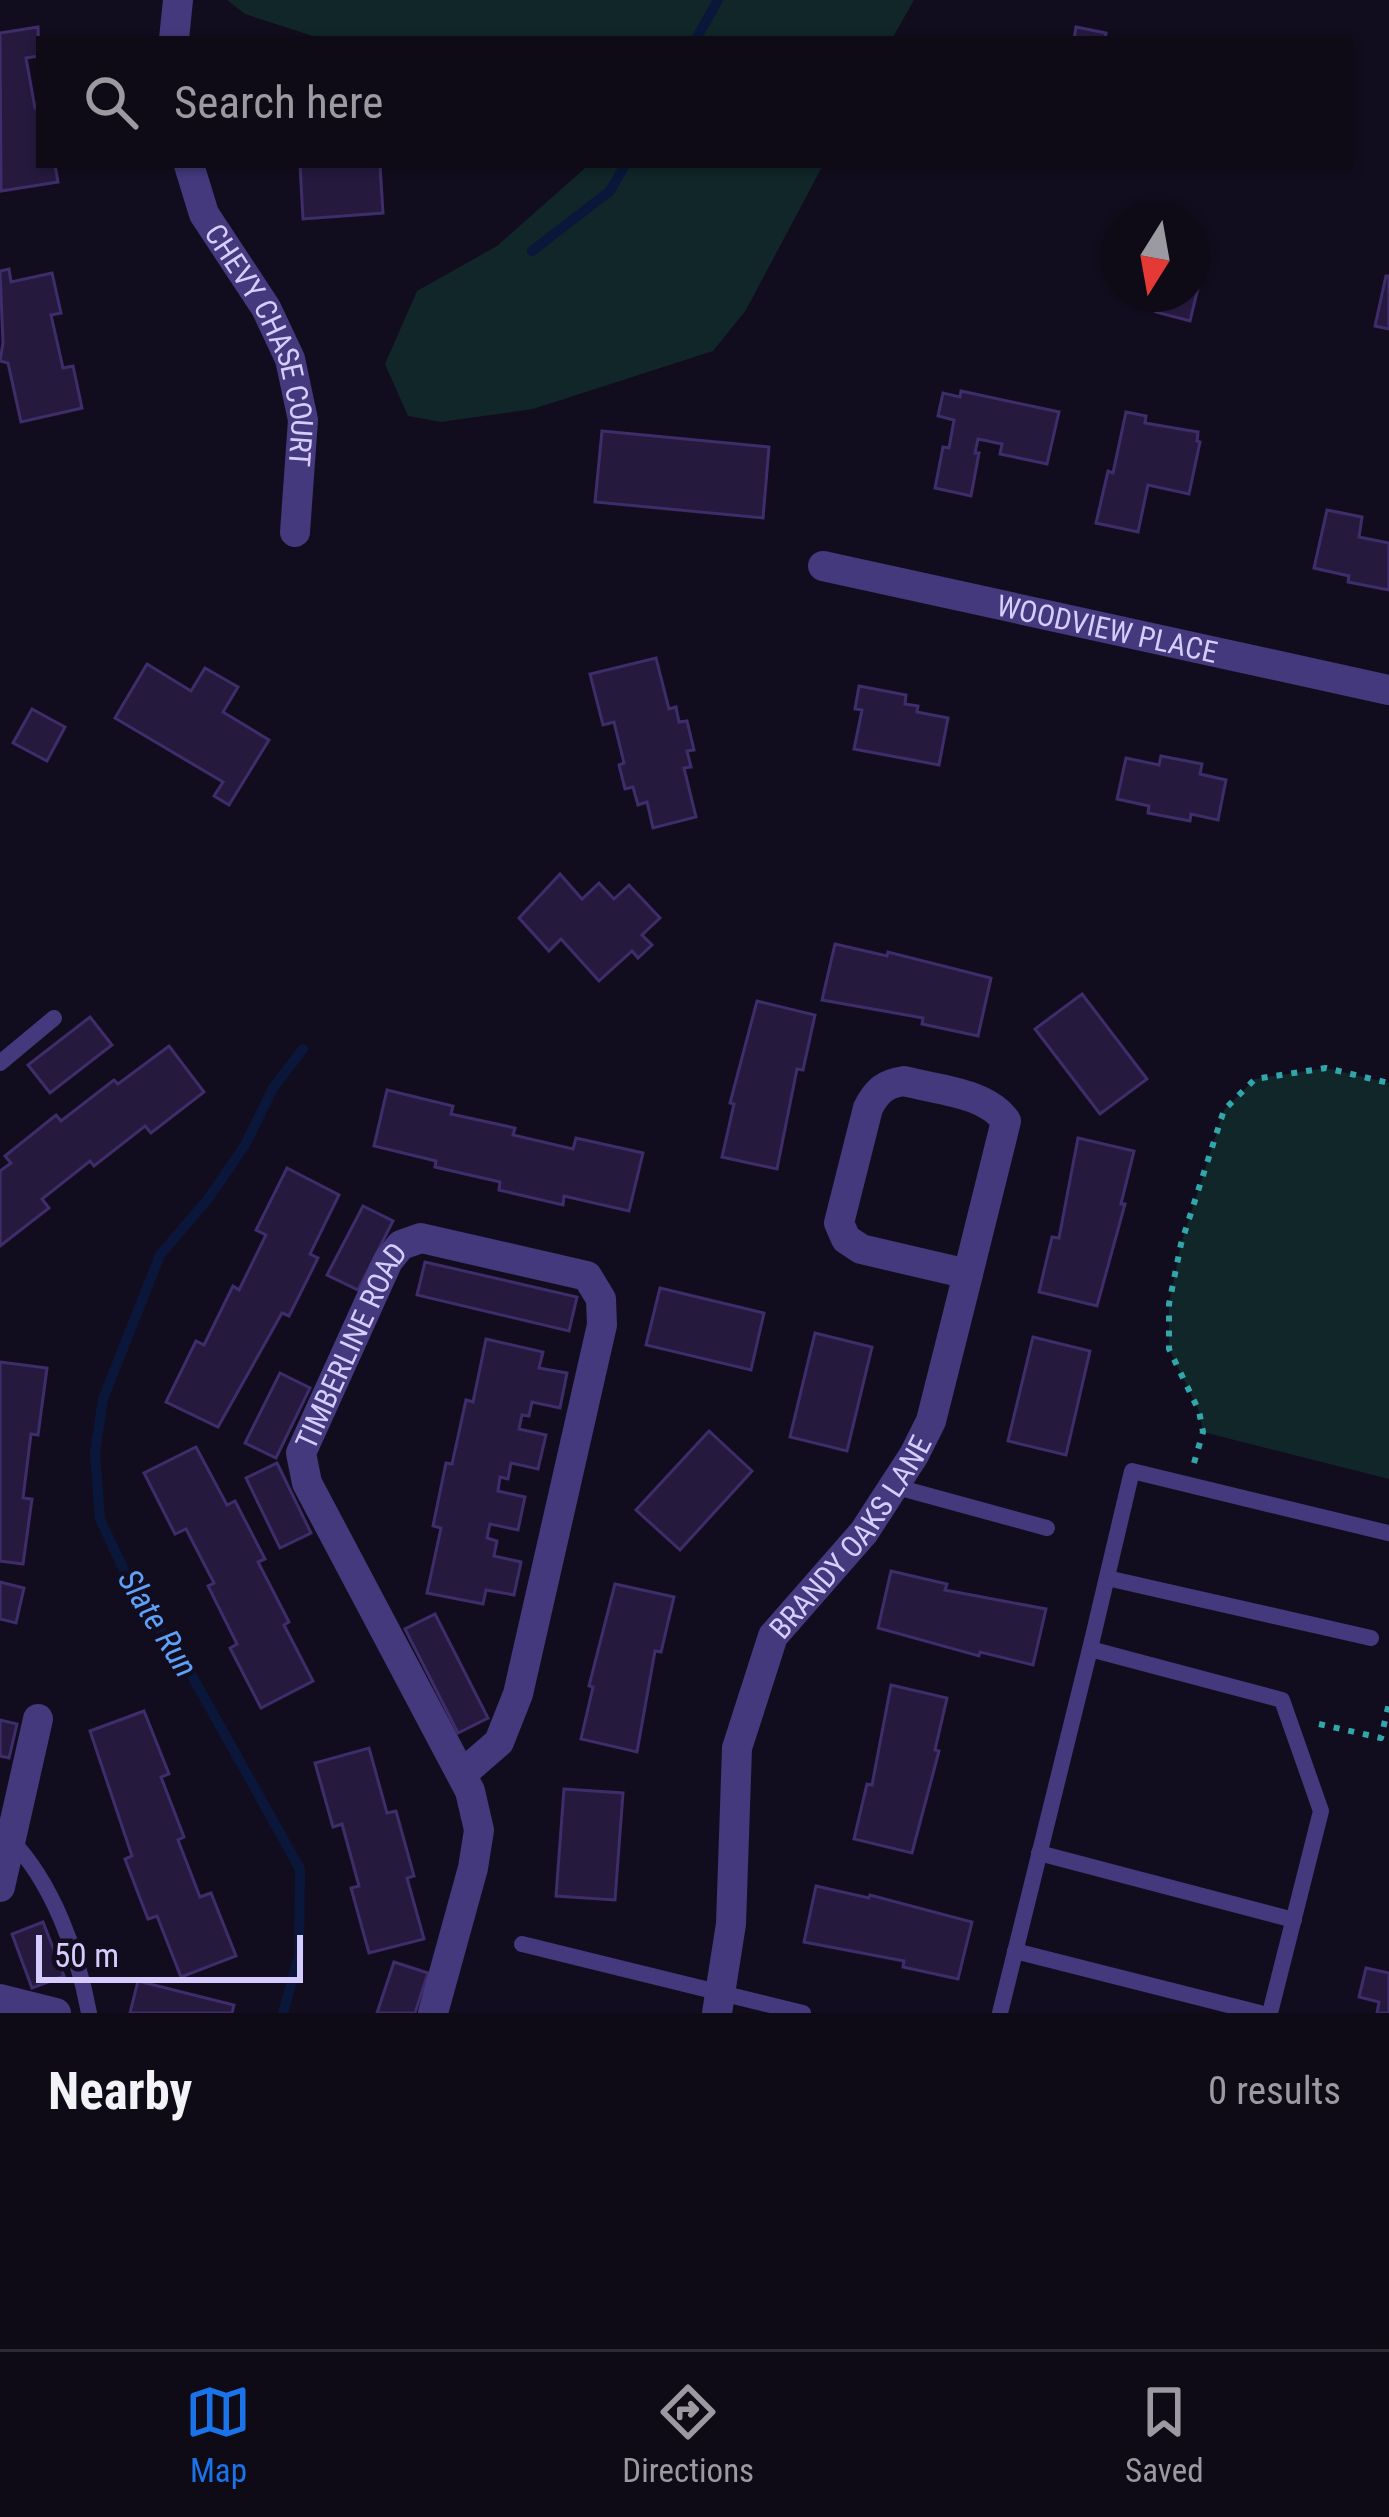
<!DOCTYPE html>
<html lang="en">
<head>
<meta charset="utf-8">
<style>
  :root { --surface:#0e0a16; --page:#17131f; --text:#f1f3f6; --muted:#9b9aa1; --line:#2e2b35; --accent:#1a73e8 }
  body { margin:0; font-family:"Roboto Condensed",sans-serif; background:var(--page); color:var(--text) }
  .compass { position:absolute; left:1101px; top:204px; width:108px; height:108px; border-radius:50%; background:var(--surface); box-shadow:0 3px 9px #0004; rotate:191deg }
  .scale { position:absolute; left:36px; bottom:30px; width:267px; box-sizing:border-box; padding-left:12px; border:6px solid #d6ccfd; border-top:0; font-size:33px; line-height:42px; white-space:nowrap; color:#d6ccfd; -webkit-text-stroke:9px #120d1e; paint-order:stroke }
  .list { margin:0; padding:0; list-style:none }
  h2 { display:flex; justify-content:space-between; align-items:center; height:156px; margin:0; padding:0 48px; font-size:51px }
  h2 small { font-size:39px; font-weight:400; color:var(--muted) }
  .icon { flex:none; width:66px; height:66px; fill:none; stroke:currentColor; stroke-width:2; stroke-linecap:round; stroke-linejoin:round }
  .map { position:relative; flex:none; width:1389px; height:2013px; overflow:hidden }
  .search { position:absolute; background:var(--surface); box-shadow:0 3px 9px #0004; left:36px; right:36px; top:36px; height:132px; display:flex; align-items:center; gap:30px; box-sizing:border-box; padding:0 42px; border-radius:0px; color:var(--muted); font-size:45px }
  .sheet { height:336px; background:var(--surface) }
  nav { display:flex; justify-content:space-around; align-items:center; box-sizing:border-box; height:168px; border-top:3px solid var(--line); background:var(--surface); font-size:33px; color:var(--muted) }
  nav a { display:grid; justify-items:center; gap:6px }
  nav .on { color:var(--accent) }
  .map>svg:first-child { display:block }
  .green { fill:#102628 }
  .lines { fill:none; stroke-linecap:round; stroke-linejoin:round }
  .stream { stroke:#0a173a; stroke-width:10 }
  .building { fill:#251a3e; stroke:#3f2c6a; stroke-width:3 }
  .path { stroke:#31a7ac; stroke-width:6; stroke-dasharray:6 9; stroke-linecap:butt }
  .lane { stroke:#43397c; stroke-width:16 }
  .street { stroke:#43397c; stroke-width:30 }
  .labels { text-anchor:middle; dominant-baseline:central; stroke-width:9; stroke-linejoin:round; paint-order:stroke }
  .street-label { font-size:30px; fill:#d6ccfd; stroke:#120d1e }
  .water-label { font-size:33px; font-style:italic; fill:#5ea1f9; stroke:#120d1e }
</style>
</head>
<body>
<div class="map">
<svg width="1389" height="2013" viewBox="0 0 1389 2013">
  <rect width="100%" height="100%" fill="#120d1e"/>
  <!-- green -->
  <g class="green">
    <polygon points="227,0 914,0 892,39 322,39 245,14"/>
    <polygon points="583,165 823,165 746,310 713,351 533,409 441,422 408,416 385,364 417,291 497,246 584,169"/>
    <polygon points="1326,1068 1389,1083 1389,1479 1203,1432 1199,1411 1169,1349 1169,1304 1181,1244 1224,1110 1255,1079"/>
  </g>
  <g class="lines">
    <!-- stream -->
    <g class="stream">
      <polyline points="696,39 718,0"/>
      <polyline points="532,251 610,191 625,165"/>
      <polyline points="283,2013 299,1956 300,1869 186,1665 136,1596 100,1519 95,1453 103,1399 160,1255 208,1199 245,1145 273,1088 303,1049"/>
    </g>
  </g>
  <!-- building -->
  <g class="building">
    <polygon points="38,27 39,56 26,58 35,108 39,107 39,165 55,165 58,182 1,191 0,33"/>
    <polygon points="1076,27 1106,33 1105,39 1074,39"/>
    <polygon points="300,165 380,165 383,213 303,219"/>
    <polygon points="1191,255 1205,259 1190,321 1156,312 1161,294 1191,294"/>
    <polygon points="9,269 11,282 52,273 61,313 51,315 63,368 73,366 82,408 21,422 8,363 0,361 3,343 0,271"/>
    <polygon points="1386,276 1389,276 1389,329 1375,326"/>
    <polygon points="961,391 1059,412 1047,464 1000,454 1002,444 978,439 975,453 979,453 971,496 935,488 943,447 949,448 954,420 938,416 943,393 960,397"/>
    <polygon points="1126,412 1146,416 1145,423 1198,432 1197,441 1200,442 1189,494 1148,485 1138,532 1096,523 1108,471 1113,473"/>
    <polygon points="602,431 769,447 763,518 595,502"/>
    <polygon points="1327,510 1362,517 1359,537 1389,543 1389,590 1348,582 1349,576 1314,568"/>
    <polygon points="656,658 669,709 676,707 679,722 687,721 694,750 687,751 691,767 684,768 696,817 653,828 647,802 638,805 633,787 625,789 619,765 624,763 614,722 603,725 590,674"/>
    <polygon points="147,664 191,691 205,668 238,687 223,712 269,740 229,805 214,796 223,782 115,718"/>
    <polygon points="859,686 906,695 905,704 918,706 917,712 948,718 939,765 854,749 862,710 855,709"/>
    <polygon points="32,709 65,727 47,761 13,743"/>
    <polygon points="1161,756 1202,764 1200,774 1226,780 1218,820 1191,814 1190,821 1148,813 1149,806 1117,799 1126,758 1159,765"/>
    <polygon points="560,874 582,899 599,883 614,899 629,885 660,918 642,935 652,945 638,958 632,951 599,981 561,939 549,951 519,918"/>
    <polygon points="835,944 887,956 888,952 991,978 978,1036 922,1024 923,1018 822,1000"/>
    <polygon points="1082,994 1147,1079 1100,1114 1035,1029"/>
    <polygon points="757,1001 815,1015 803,1070 797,1069 777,1169 722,1157 734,1104 730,1103"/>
    <polygon points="90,1017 112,1045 50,1093 28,1065"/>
    <polygon points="169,1046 204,1092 151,1133 145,1126 94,1166 90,1161 42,1199 49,1208 0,1246 0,1171 11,1163 5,1156 56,1115 61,1121 114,1080 118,1084"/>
    <polygon points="387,1090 453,1106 451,1114 515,1128 513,1135 573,1149 576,1138 643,1153 629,1211 564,1196 563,1205 499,1190 500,1182 435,1167 436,1161 374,1146"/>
    <polygon points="1078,1138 1134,1151 1121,1204 1125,1204 1097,1306 1039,1292 1052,1237 1059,1238"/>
    <polygon points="287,1168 339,1195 310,1254 318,1258 289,1316 282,1313 218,1427 166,1402 196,1341 204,1345 233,1286 239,1290 266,1235 256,1230"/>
    <polygon points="363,1206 393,1221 358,1290 327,1275"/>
    <polygon points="425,1262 577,1297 569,1331 417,1295"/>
    <polygon points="660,1288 764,1313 751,1370 646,1345"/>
    <polygon points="815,1333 872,1347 847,1451 790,1437"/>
    <polygon points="1033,1337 1090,1351 1066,1455 1008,1441"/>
    <polygon points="486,1339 543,1352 539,1368 567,1373 560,1408 532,1402 529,1416 522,1415 519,1429 546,1435 538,1469 511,1463 508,1479 500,1477 498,1491 525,1497 518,1530 490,1524 487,1538 497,1541 494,1556 521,1562 514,1595 486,1590 483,1604 427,1593 441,1528 433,1526 446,1463 452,1464 466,1400 473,1402"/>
    <polygon points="0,1362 47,1368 38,1435 31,1434 23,1498 32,1499 23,1564 0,1561"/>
    <polygon points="280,1373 310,1388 276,1458 245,1443"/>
    <polygon points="709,1431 752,1471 680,1550 636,1510"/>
    <polygon points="196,1447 227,1505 235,1501 265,1559 258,1562 289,1622 284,1625 313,1681 261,1708 230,1648 237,1644 208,1586 214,1583 186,1529 175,1534 144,1473"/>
    <polygon points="277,1463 311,1533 280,1548 246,1478"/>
    <polygon points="891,1571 947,1584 945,1590 1046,1609 1033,1665 980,1652 979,1656 878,1628"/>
    <polygon points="0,1582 24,1588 16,1623 0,1619"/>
    <polygon points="615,1584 674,1597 661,1652 655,1651 637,1752 581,1739 593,1687 589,1686"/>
    <polygon points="435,1614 488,1718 458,1733 405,1629"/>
    <polygon points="891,1685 947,1698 935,1750 939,1751 912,1853 854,1839 867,1784 872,1785"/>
    <polygon points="144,1711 169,1774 161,1777 184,1837 178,1840 200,1897 211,1893 236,1956 181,1977 157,1916 148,1919 125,1859 132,1856 90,1731"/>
    <polygon points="0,1720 17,1724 9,1758 0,1756"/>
    <polygon points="369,1748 387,1813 396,1811 414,1876 407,1878 424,1939 369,1953 351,1888 359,1886 342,1824 333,1827 315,1763"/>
    <polygon points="564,1789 623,1793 615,1900 556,1896"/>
    <polygon points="816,1886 869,1898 870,1895 972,1922 958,1979 903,1967 904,1961 804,1942"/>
    <polygon points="43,1922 64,1976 32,1988 12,1934"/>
    <polygon points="394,1962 428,1973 415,2013 377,2013"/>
    <polygon points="1366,1968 1389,1973 1389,2013 1377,2013 1379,2002 1359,1997"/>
    <polygon points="138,1981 234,2005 232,2013 130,2013"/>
  </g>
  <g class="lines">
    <!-- path -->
    <g class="path">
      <polyline points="1194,1463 1203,1432 1199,1411 1169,1349 1169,1304 1181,1244 1224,1110 1255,1079 1326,1068 1389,1083"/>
      <polyline points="1319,1724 1381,1738 1389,1703"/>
    </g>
    <!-- lane -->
    <g class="lane">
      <polyline points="0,1063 54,1018"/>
      <polyline points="897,1487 1047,1528"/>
      <polyline points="1107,1578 1371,1638"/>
      <polyline points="1090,1649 1132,1471 1388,1533"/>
      <path d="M11,1840c42,43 67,114 78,173"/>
      <polyline points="1039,1853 1294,1920"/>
      <polyline points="522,1944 803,2013"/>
      <polyline points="1015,1951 1260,2013"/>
      <polyline points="1000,2013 1090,1649 1282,1700 1321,1811 1270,2013"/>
    </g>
    <!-- street -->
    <g class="street">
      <polyline points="174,39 178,0"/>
      <path id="s1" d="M189,165l15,49 62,94 24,51 13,61 -8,112"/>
      <path id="s2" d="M823,566l566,124"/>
      <path d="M904,1081c33,9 82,11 102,40l-38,153 -107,-25 -15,-10 -7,-16 29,-115c9,-18 17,-24 36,-27z"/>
      <polyline points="0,1887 38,1719"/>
      <polyline points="0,1999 56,2013"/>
      <path id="s3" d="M433,2013l40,-145 6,-38 -9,-39 -163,-308 -6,-30 87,-192 13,-16 20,-7 166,38 14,23 1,26 -84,369 -19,48 -37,32"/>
      <path id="s4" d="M717,2013l14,-89 6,-176 36,-112 91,-104 50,-77 17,-34 37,-147"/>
    </g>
  </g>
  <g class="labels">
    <!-- street labels -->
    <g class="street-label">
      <text stroke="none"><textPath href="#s1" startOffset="198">CHEVY CHASE COURT</textPath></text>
      <text stroke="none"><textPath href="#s2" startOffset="291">WOODVIEW PLACE</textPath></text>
      <text stroke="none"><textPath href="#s3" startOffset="726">TIMBERLINE ROAD</textPath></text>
      <text stroke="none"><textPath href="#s4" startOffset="510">BRANDY OAKS LANE</textPath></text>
    </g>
    <!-- water labels -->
    <g class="water-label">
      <text transform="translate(158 1623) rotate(58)">Slate Run</text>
    </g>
  </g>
</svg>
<svg class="compass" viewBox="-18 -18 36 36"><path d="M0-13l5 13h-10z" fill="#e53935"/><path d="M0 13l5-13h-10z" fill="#9b9aa1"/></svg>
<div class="scale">50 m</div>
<div class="search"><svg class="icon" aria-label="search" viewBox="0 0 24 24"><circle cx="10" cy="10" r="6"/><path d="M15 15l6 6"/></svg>Search here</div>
</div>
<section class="sheet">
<h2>Nearby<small>0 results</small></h2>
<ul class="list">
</ul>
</section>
<nav>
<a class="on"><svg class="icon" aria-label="map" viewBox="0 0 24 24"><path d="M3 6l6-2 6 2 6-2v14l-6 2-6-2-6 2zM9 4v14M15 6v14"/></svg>Map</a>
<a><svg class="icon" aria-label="directions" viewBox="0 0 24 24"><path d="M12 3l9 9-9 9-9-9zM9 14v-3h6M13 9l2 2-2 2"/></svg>Directions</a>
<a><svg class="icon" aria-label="saved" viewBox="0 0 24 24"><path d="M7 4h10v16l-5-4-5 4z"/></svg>Saved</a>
</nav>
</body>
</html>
